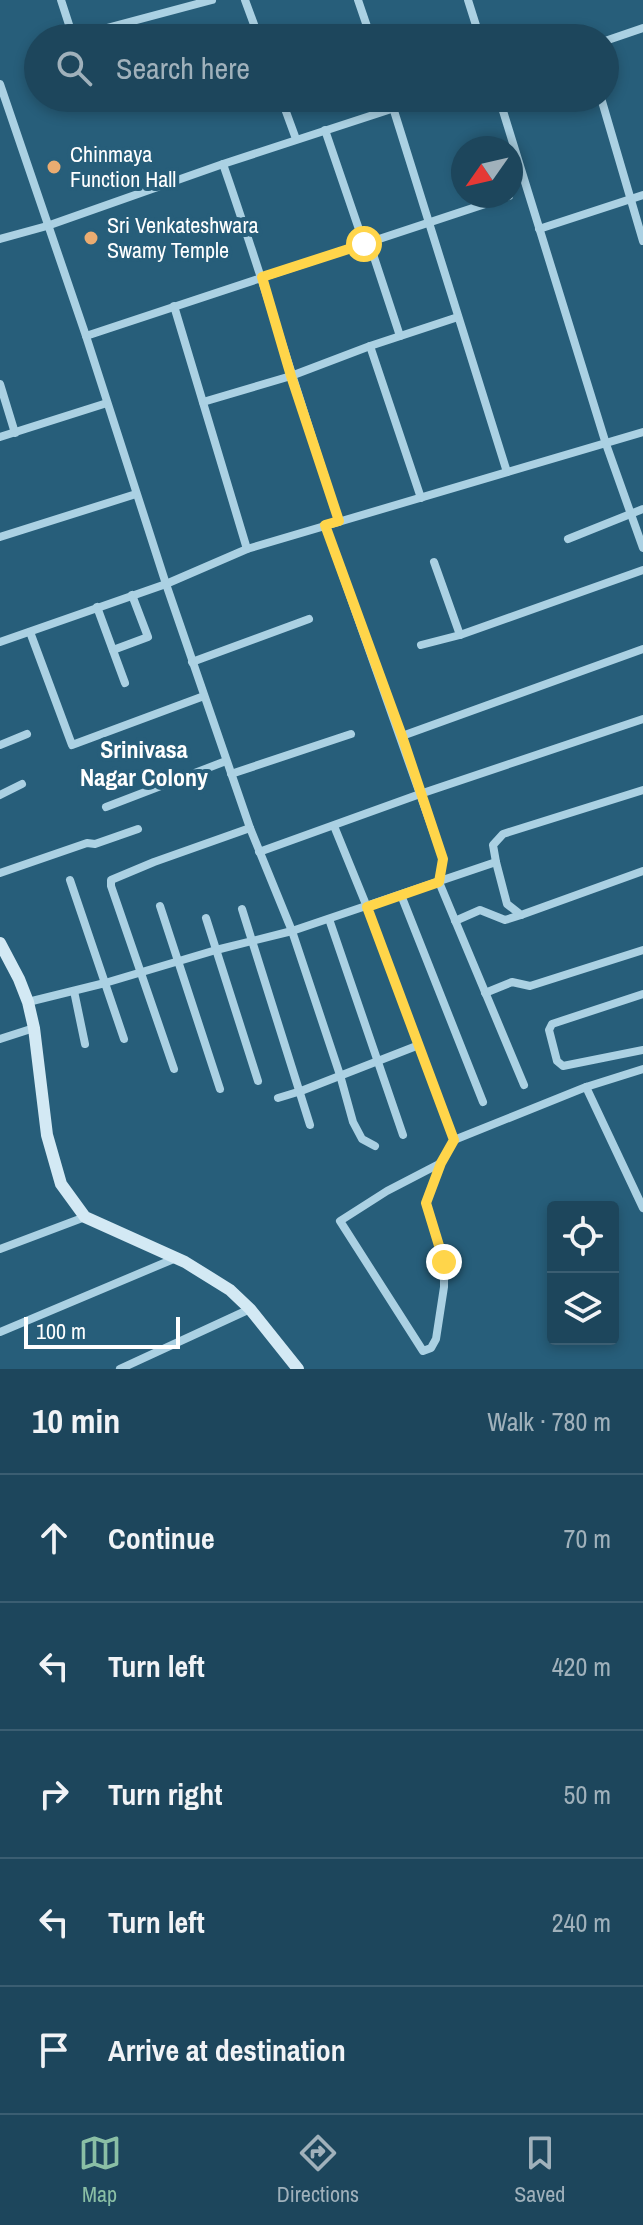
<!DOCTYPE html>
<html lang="en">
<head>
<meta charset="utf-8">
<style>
  :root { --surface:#1d465c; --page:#2a5065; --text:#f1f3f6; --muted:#a0b1bb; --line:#3b5e72; --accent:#8abfa5 }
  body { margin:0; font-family:"Archivo Narrow",sans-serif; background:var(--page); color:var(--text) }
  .controls { position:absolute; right:24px; bottom:24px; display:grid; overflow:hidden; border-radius:8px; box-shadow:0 4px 12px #0003 }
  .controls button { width:72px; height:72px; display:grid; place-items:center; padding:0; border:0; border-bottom:2px solid var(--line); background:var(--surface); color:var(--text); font:40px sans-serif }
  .compass { position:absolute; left:451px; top:136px; width:72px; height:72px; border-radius:50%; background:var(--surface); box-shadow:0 4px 12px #0003; rotate:236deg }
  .scale { position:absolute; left:24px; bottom:20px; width:156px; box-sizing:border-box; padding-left:8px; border:4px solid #fff; border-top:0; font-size:22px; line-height:28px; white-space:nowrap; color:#fff; -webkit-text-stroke:6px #275e7a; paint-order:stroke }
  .stop { position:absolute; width:24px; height:24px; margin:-18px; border:6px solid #ffd54a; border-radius:50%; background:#fff }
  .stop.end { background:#ffd54a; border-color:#fff; box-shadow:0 2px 8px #0008 }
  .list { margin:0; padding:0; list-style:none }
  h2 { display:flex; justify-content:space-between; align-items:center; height:104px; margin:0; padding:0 32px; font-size:34px }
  h2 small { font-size:26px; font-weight:400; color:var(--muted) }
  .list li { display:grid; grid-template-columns:52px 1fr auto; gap:24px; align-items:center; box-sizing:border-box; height:128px; padding:0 32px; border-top:2px solid var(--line) }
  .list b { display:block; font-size:30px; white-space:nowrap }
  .list em { font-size:26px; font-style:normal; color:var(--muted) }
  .icon { flex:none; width:44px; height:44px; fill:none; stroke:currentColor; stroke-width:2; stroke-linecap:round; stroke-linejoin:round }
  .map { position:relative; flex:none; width:643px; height:1369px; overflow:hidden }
  .search { position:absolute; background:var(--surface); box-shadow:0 4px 12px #0003; left:24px; right:24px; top:24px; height:88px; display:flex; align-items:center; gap:20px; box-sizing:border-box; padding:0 28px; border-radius:44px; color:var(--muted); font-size:30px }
  .sheet { height:744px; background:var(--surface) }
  nav { display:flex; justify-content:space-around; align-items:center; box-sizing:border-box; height:112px; border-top:2px solid var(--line); background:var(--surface); font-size:22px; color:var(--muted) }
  nav a { display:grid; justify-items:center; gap:4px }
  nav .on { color:var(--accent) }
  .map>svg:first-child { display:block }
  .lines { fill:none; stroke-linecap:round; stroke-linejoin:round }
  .street { stroke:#abd1e3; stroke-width:8 }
  .secondary { stroke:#d3e9f4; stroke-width:12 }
  .route { stroke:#ffd54a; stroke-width:10 }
  .poi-dot { fill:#ebac71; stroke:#275e7a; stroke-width:3 }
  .labels { text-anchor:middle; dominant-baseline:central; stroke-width:8; stroke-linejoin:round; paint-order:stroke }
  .poi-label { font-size:22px; fill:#fff; stroke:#275e7a; text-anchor:start }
  .neighbourhood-label { font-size:24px; font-weight:bold; fill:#fff; stroke:#275e7a }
</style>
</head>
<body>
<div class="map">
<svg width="643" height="1369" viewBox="0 0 643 1369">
  <rect width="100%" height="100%" fill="#275e7a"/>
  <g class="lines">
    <!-- street -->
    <g class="street">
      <polyline points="61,0 73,37 212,0"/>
      <polyline points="245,0 259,38"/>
      <polyline points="358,0 371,38"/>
      <polyline points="468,0 480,38"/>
      <polyline points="605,41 643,28"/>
      <polyline points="0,84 86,336 166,584 250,828 292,931 340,1075 353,1122 362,1139 375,1146"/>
      <polyline points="281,98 296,139"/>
      <polyline points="390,98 507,472"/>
      <polyline points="499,98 606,444 643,548"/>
      <polyline points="601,98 643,241"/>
      <polyline points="325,130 364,244"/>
      <path d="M223,164c41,118 77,238 116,357"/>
      <polyline points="539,229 643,195"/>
      <polyline points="0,239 47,226 223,164 425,98"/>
      <polyline points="369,242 400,336"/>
      <polyline points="174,306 247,549"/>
      <polyline points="86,336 509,196"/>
      <polyline points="370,346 421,498"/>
      <polyline points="0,384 15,433"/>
      <polyline points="203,402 291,376 370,346 458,317"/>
      <polyline points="0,437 107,403"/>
      <polyline points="325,525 443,859 439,882 524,1085"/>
      <polyline points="0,537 136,494"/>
      <polyline points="568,539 643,509"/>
      <polyline points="434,562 460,635"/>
      <polyline points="97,607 125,683"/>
      <polyline points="30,632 72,745 204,696"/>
      <polyline points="0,642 166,584 247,549 643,432"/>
      <polyline points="421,645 460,635 643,570"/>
      <polyline points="113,650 148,637 132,595"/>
      <polyline points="192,662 309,619"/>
      <polyline points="402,736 643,649"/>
      <polyline points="0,745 27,734"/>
      <polyline points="231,774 351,734"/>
      <polyline points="643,790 503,834 493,845 496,862 507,904 521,915 643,871"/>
      <polyline points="0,795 22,784"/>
      <polyline points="106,807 226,761"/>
      <polyline points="334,826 367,907 454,1140"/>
      <polyline points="259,852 420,794 643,719"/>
      <polyline points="0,873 87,843 95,844 138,829"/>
      <polyline points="70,880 124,1039"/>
      <polyline points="401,895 483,1102"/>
      <polyline points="160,906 220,1089"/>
      <polyline points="242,909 310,1125"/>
      <polyline points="206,918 258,1081"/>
      <polyline points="329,919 403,1135"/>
      <polyline points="455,921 480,910 505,920 521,915"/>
      <polyline points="74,991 85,1044"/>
      <polyline points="485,993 512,982 530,986 643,950"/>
      <polyline points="643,994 552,1024 549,1030 557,1061 563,1066 643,1050"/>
      <polyline points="28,1002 105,983 216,950 292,931 496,862"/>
      <polyline points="0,1039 34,1028"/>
      <polyline points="174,1069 111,886 111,880 154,862 250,828"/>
      <polyline points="586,1087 643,1208"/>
      <polyline points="278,1098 301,1091 419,1045"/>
      <polyline points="441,1163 426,1203 444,1262 444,1287 436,1339 431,1348 423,1351 340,1221 387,1191 441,1163 454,1140 586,1087 643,1069"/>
      <polyline points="0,1249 85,1217"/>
      <polyline points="0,1332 176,1258"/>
      <polyline points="120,1369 250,1309"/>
    </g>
    <!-- secondary -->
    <polyline class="secondary" points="0,943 19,979 28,1002 34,1028 47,1135 61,1184 85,1217 185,1262 230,1290 250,1309 298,1369"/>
  </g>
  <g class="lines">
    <!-- route -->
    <polyline class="route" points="364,244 262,277 291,376 339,521 325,525 402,736 443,859 439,882 367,907 454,1140 441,1163 426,1203 444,1262"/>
  </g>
  <!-- markers -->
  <g class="poi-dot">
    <circle cx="54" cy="167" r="8"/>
    <circle cx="91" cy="238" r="8"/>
  </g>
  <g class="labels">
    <!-- poi labels -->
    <g class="poi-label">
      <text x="70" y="154">Chinmaya<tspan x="70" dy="25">Function Hall</tspan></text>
      <text x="107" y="225">Sri Venkateshwara<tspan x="107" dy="25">Swamy Temple</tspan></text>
    </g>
    <!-- neighbourhood labels -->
    <g class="neighbourhood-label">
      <text x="144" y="749">Srinivasa<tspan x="144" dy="28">Nagar Colony</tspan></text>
    </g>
  </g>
</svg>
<div class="controls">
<button><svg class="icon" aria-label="locate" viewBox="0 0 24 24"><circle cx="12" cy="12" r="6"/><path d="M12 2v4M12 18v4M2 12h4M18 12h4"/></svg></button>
<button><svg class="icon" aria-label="layers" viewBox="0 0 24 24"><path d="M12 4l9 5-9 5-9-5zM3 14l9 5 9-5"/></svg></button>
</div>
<svg class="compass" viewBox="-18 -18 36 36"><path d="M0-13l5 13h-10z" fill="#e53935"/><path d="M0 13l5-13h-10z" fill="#a0b1bb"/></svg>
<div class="scale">100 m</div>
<div class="stop" style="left:364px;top:244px"></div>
<div class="stop end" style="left:444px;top:1262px"></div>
<div class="search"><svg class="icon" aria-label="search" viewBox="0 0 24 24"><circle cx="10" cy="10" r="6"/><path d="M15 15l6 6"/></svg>Search here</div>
</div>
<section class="sheet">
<h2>10 min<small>Walk · 780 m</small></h2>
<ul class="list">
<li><svg class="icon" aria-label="ahead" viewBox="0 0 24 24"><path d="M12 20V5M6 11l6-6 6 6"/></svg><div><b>Continue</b></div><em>70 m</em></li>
<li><svg class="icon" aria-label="left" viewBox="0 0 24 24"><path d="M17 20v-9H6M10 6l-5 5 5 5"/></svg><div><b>Turn left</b></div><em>420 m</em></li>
<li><svg class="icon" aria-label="right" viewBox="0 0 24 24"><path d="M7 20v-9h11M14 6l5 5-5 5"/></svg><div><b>Turn right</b></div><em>50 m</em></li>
<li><svg class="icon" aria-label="left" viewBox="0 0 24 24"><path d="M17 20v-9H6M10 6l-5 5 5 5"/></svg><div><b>Turn left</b></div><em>240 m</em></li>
<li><svg class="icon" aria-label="arrive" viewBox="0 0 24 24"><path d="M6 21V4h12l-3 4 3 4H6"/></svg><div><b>Arrive at destination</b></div></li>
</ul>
</section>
<nav>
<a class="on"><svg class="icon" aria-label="map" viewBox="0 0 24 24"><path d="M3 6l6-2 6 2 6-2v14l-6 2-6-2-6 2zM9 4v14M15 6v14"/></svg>Map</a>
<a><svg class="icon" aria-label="directions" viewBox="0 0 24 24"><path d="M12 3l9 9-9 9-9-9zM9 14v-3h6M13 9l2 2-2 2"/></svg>Directions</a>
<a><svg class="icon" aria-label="saved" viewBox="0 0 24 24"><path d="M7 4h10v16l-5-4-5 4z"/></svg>Saved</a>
</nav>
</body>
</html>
